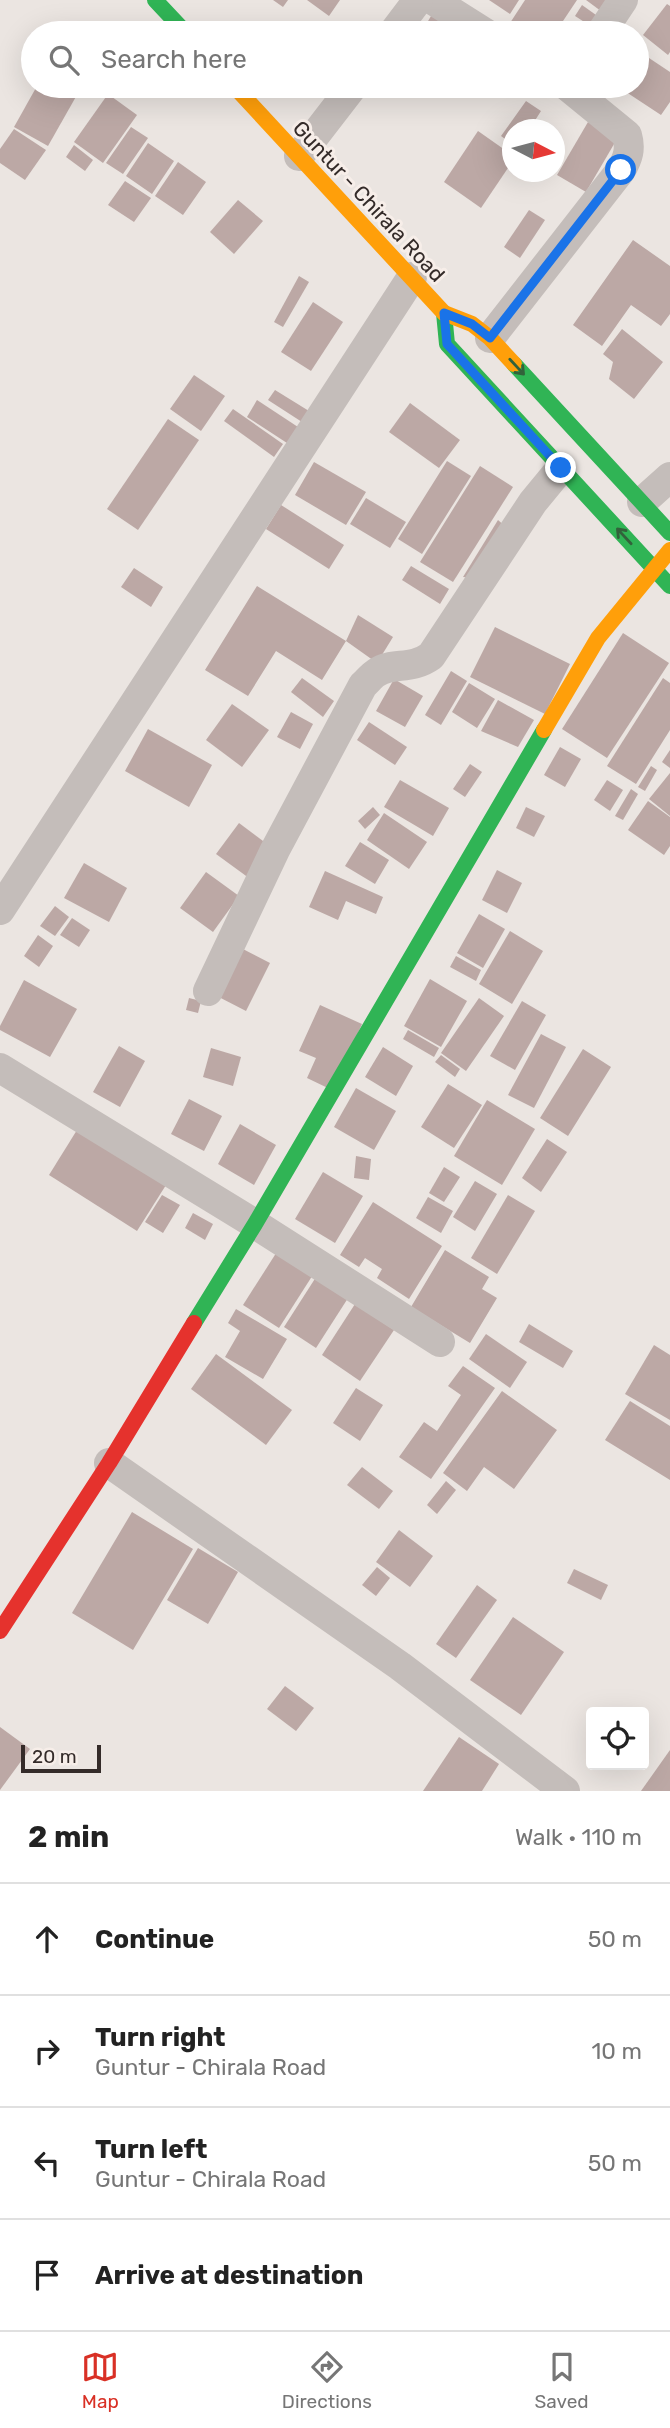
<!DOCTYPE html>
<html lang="en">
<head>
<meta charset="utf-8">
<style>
  :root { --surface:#fff; --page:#f2f2f2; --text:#222; --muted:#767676; --line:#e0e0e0; --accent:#d93025 }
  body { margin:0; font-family:Rubik,sans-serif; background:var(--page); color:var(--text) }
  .controls { position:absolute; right:21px; bottom:21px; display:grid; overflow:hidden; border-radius:7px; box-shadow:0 7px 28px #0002 }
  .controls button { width:63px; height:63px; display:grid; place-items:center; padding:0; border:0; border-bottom:2px solid var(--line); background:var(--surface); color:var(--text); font:35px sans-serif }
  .compass { position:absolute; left:502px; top:119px; width:63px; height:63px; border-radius:50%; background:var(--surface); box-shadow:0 7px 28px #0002; rotate:96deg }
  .scale { position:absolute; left:21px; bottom:18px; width:80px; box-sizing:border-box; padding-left:7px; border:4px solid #342b29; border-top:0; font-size:19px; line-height:24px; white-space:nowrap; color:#342b29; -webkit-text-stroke:5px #f7eee9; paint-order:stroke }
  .stop { position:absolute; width:21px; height:21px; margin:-16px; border:5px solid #1a73e8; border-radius:50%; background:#fff }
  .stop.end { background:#1a73e8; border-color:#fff; box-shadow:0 2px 7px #0008 }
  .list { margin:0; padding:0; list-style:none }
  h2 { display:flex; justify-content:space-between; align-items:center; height:91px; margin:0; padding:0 28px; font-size:30px }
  h2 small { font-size:23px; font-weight:400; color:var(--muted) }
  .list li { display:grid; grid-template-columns:46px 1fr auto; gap:21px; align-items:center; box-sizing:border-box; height:112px; padding:0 28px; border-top:2px solid var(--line) }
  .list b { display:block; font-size:26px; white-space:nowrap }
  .list p { margin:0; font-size:23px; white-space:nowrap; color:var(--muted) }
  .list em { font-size:23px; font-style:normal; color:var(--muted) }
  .icon { flex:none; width:38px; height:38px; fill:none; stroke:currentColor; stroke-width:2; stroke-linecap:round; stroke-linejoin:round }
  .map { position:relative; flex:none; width:670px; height:1791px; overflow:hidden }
  .search { position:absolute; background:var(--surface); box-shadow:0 7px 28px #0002; left:21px; right:21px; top:21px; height:77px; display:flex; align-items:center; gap:18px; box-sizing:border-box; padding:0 24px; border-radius:38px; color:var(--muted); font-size:26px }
  .sheet { height:539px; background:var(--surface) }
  nav { display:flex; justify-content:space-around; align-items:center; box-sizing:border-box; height:98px; border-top:2px solid var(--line); background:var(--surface); font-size:19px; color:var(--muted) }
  nav a { display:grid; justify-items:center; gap:4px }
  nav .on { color:var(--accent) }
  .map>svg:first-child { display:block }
  .building { fill:#bca8a5 }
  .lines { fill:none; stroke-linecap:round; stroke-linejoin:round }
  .street { stroke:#c4bdba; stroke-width:30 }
  .fast { stroke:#30b455; stroke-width:16 }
  .slow { stroke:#ff9f0a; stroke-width:16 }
  .jam { stroke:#e5322d; stroke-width:16 }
  .oneway { stroke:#32623b }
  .route { stroke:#1a73e8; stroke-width:9 }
  .labels { text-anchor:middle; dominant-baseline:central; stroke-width:6; stroke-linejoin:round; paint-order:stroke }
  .street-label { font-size:21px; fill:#342b29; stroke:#f7eee9 }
</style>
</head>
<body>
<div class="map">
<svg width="670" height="1791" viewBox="0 0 670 1791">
  <rect width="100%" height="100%" fill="#ebe5e1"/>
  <!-- building -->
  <g class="building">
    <polygon points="273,0 288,0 283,7"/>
    <polygon points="307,0 340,0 329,16"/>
    <polygon points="489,0 519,0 510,14"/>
    <polygon points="525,0 577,0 555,33 526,33 510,23"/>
    <polygon points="586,0 606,0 609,17"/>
    <polygon points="667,4 670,6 670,52 668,55 643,35"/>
    <polygon points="582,5 596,15 589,25 575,16"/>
    <polygon points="434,11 471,33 421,33"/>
    <polygon points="637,50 670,72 670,102 661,115 617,86 637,86"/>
    <polygon points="37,86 82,86 48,146 14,127"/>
    <polygon points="108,94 137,115 103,163 74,142"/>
    <polygon points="526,101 541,111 529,130 512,130 512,144 501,136"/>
    <polygon points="588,122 617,139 586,192 557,175"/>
    <polygon points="131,127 148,138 123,174 106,163"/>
    <polygon points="14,129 46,150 25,180 0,163 0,149"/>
    <polygon points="478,131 512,155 512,162 481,208 444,182"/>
    <polygon points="148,143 174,161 152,194 126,176"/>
    <polygon points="74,145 93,160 85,171 66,157"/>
    <polygon points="178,162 206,182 183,215 155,196"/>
    <polygon points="125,181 151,198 134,222 108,205"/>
    <polygon points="238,200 263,221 234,254 210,232"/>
    <polygon points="529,210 545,220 520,258 504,247"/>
    <polygon points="633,240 670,266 670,314 661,326 631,305 602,346 573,325"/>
    <polygon points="299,276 309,282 283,327 274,322"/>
    <polygon points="313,302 343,322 311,371 281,352"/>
    <polygon points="622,329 663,362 634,399 609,379 613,362 603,354"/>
    <polygon points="194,375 225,396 201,431 170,409"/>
    <polygon points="275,390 309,411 302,422 268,400"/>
    <polygon points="257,400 298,427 287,443 247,417"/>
    <polygon points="410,403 460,440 439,468 389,432"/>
    <polygon points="233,409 283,444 274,457 224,421"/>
    <polygon points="168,419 199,440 138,530 107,509"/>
    <polygon points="447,461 471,476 422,554 398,539"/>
    <polygon points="314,462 366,492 346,525 295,495"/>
    <polygon points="480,466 513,487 453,582 420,562"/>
    <polygon points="366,498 406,522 390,548 350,524"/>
    <polygon points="281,505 344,545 329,569 266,529"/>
    <polygon points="498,520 508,529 474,578 463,577"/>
    <polygon points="411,566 449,589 440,604 402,580"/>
    <polygon points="134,568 163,587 151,607 121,587"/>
    <polygon points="257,586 346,641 322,680 276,651 248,696 205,670"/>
    <polygon points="358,615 393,637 377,663 346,641"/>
    <polygon points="495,627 570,664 545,714 470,677"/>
    <polygon points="623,633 669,663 607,758 562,729"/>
    <polygon points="451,671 467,681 441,725 425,715"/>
    <polygon points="302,678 334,701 323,717 291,692"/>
    <polygon points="663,678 670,683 670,730 636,784 607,766"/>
    <polygon points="394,679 423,696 405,727 376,711"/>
    <polygon points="469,683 495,699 477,728 452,712"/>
    <polygon points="498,700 534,720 518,747 481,731"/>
    <polygon points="232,704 269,730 242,767 206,740"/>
    <polygon points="291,712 313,724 300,749 277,737"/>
    <polygon points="369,722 407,747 395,765 357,740"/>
    <polygon points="148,729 212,765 189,807 125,771"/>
    <polygon points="560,747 581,759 565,787 544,775"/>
    <polygon points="670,750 670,768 662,762"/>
    <polygon points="470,764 482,772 465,797 453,789"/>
    <polygon points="651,766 657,770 645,791 638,787"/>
    <polygon points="670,773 670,816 649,799"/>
    <polygon points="400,780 449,808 433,836 384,807"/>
    <polygon points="607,780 623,790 610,811 594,800"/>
    <polygon points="631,789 638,794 623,820 615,816"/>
    <polygon points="648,801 670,817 670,846 664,855 628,830"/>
    <polygon points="373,807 380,815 365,829 358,821"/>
    <polygon points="526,807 545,816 534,837 516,828"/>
    <polygon points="384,813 427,842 409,869 367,840"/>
    <polygon points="239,823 275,850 253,881 216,854"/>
    <polygon points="360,842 389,860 375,884 345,866"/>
    <polygon points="84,863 127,888 109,922 64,898"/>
    <polygon points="497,870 522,883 507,913 482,900"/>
    <polygon points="325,871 383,897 376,914 346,901 338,920 309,907"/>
    <polygon points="206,872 239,896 213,932 180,908"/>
    <polygon points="55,906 69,917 55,936 40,926"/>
    <polygon points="479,914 505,929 483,968 457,953"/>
    <polygon points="72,918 90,930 79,947 60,935"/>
    <polygon points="510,931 543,951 512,1004 479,984"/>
    <polygon points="38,935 53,946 39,967 24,956"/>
    <polygon points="237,946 270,963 246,1011 213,994"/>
    <polygon points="456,956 481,970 476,981 450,967"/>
    <polygon points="430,979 467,1001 441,1047 404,1026"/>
    <polygon points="24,980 77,1009 50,1057 0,1030 0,1026"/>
    <polygon points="189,998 201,1001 198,1013 186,1010"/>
    <polygon points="479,998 504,1016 466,1071 441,1053"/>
    <polygon points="522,1001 546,1015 515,1070 490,1056"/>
    <polygon points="320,1005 362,1024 332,1090 307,1078 316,1058 299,1051"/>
    <polygon points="408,1030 439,1048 434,1057 403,1039"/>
    <polygon points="541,1034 566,1047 534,1108 508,1095"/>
    <polygon points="119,1046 145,1061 120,1107 93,1092"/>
    <polygon points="383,1047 413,1066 396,1096 365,1077"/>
    <polygon points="211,1048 241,1057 233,1086 203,1077"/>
    <polygon points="583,1049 611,1067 568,1136 540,1118"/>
    <polygon points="441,1055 460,1069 455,1077 435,1062"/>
    <polygon points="448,1084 482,1105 454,1148 421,1127"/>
    <polygon points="356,1088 396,1111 374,1150 334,1127"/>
    <polygon points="189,1099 222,1116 204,1151 171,1134"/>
    <polygon points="487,1100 535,1129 502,1185 454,1156"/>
    <polygon points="240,1124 276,1145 254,1185 218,1164"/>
    <polygon points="77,1130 166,1185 137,1231 49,1175"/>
    <polygon points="547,1139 567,1152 541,1192 522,1178"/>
    <polygon points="356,1156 371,1159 369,1180 354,1178"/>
    <polygon points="444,1167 460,1177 444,1202 429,1193"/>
    <polygon points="323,1172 363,1196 335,1243 295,1219"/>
    <polygon points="475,1181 497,1194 475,1231 453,1217"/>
    <polygon points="162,1195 180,1205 163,1233 145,1222"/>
    <polygon points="508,1195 535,1211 497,1274 471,1258"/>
    <polygon points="428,1197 453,1211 441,1233 416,1218"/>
    <polygon points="373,1202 442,1246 409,1299 377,1278 382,1269 365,1258 359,1267 340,1255"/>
    <polygon points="193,1213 213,1224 205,1240 185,1228"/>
    <polygon points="280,1247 316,1270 279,1328 243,1305"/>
    <polygon points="445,1250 489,1277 482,1289 497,1298 470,1343 411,1307"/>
    <polygon points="318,1274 350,1295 316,1348 284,1327"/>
    <polygon points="355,1304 394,1330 360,1381 322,1355"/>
    <polygon points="236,1309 287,1339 263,1379 225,1357 240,1331 228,1323"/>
    <polygon points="529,1324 573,1351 563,1368 519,1342"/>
    <polygon points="486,1334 527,1362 510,1388 469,1359"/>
    <polygon points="654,1345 670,1355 670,1420 625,1394"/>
    <polygon points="216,1354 292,1410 266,1445 191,1389"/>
    <polygon points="463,1366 495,1388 431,1479 399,1457 424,1422 437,1431 461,1395 448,1386"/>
    <polygon points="356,1388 383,1405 360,1441 333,1423"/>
    <polygon points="502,1391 557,1430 514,1489 484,1467 467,1491 443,1473"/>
    <polygon points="630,1401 670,1426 670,1480 605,1440"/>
    <polygon points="362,1467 393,1491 379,1509 347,1485"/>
    <polygon points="446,1481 456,1490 437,1514 427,1505"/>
    <polygon points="132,1512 193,1549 133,1650 72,1613"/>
    <polygon points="399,1530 433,1556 410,1587 376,1562"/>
    <polygon points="198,1548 238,1572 208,1624 167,1600"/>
    <polygon points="377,1567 390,1578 376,1596 362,1585"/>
    <polygon points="574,1569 608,1585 601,1600 567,1583"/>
    <polygon points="477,1585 497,1600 456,1658 436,1644"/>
    <polygon points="513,1617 564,1652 521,1715 470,1680"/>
    <polygon points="285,1686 314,1708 296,1731 267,1709"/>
    <polygon points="0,1727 30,1749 0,1790"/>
    <polygon points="459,1737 499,1764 482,1791 423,1791"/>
    <polygon points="670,1750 670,1791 641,1791"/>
  </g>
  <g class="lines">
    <!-- street -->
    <g class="street">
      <polyline points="433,0 485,33"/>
      <polyline points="393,33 418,0"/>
      <polyline points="601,33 623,0"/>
      <polyline points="299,156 353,86"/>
      <path d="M490,338l131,-168c7,-12 10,-21 6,-35l-60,-49"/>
      <polyline points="642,502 670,477"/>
      <polyline points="0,910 412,277"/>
      <path d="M208,991l67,-141 88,-165c4,-3 8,-9 13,-12 17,-12 34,-2 55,-17l102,-154 28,-34"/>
      <polyline points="0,1068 255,1224 440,1342"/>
      <polyline points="109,1463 400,1666 565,1791"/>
    </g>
    <!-- fast -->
    <g class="fast">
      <polyline points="155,0 186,33"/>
      <polyline points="444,313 447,344 670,586"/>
      <polyline points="514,364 670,533"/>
      <polyline points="194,1323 255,1224 544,730"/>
    </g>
    <!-- slow -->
    <g class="slow">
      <polyline points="234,86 444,313 472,324 490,338 514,364"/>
      <polyline points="544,730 598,638 670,550"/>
    </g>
    <!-- jam -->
    <polyline class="jam" points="0,1631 109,1463 194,1323"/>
  </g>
  <!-- one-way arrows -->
  <defs><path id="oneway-shaft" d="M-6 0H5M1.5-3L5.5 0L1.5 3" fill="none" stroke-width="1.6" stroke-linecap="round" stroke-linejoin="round" transform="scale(1.75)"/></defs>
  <g class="oneway">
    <use href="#oneway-shaft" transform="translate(517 367) rotate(47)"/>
    <use href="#oneway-shaft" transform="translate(624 536) rotate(-133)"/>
  </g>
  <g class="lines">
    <!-- route -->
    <polyline class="route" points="561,468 447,344 444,313 472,324 490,338 621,170"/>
  </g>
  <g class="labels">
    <!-- street labels -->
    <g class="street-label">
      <text transform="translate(369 201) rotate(47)">Guntur - Chirala Road</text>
    </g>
  </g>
</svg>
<div class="controls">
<button><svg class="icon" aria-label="locate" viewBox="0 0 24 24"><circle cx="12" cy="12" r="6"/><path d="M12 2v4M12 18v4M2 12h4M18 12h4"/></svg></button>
</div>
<svg class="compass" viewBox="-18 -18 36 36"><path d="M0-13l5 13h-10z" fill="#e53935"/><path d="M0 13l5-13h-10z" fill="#767676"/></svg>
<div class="scale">20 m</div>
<div class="stop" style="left:621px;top:170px"></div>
<div class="stop end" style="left:561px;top:468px"></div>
<div class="search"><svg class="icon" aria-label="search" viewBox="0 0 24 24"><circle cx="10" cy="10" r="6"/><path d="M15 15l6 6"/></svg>Search here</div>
</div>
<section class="sheet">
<h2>2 min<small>Walk · 110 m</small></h2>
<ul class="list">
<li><svg class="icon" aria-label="ahead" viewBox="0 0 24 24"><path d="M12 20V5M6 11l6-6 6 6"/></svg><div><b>Continue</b></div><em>50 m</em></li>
<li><svg class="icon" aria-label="right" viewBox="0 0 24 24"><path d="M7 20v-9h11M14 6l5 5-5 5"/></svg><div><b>Turn right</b><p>Guntur - Chirala Road</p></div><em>10 m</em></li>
<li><svg class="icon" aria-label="left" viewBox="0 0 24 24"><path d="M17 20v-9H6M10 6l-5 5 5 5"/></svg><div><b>Turn left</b><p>Guntur - Chirala Road</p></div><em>50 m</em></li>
<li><svg class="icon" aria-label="arrive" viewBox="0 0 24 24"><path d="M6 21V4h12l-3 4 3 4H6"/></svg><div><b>Arrive at destination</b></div></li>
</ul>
</section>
<nav>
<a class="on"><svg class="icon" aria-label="map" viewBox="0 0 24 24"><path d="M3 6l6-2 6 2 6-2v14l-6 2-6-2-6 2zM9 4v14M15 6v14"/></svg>Map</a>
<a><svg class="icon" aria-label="directions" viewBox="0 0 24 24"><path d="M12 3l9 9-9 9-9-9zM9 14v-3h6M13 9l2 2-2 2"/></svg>Directions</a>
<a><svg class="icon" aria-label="saved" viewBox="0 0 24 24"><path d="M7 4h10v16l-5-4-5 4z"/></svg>Saved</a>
</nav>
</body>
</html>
